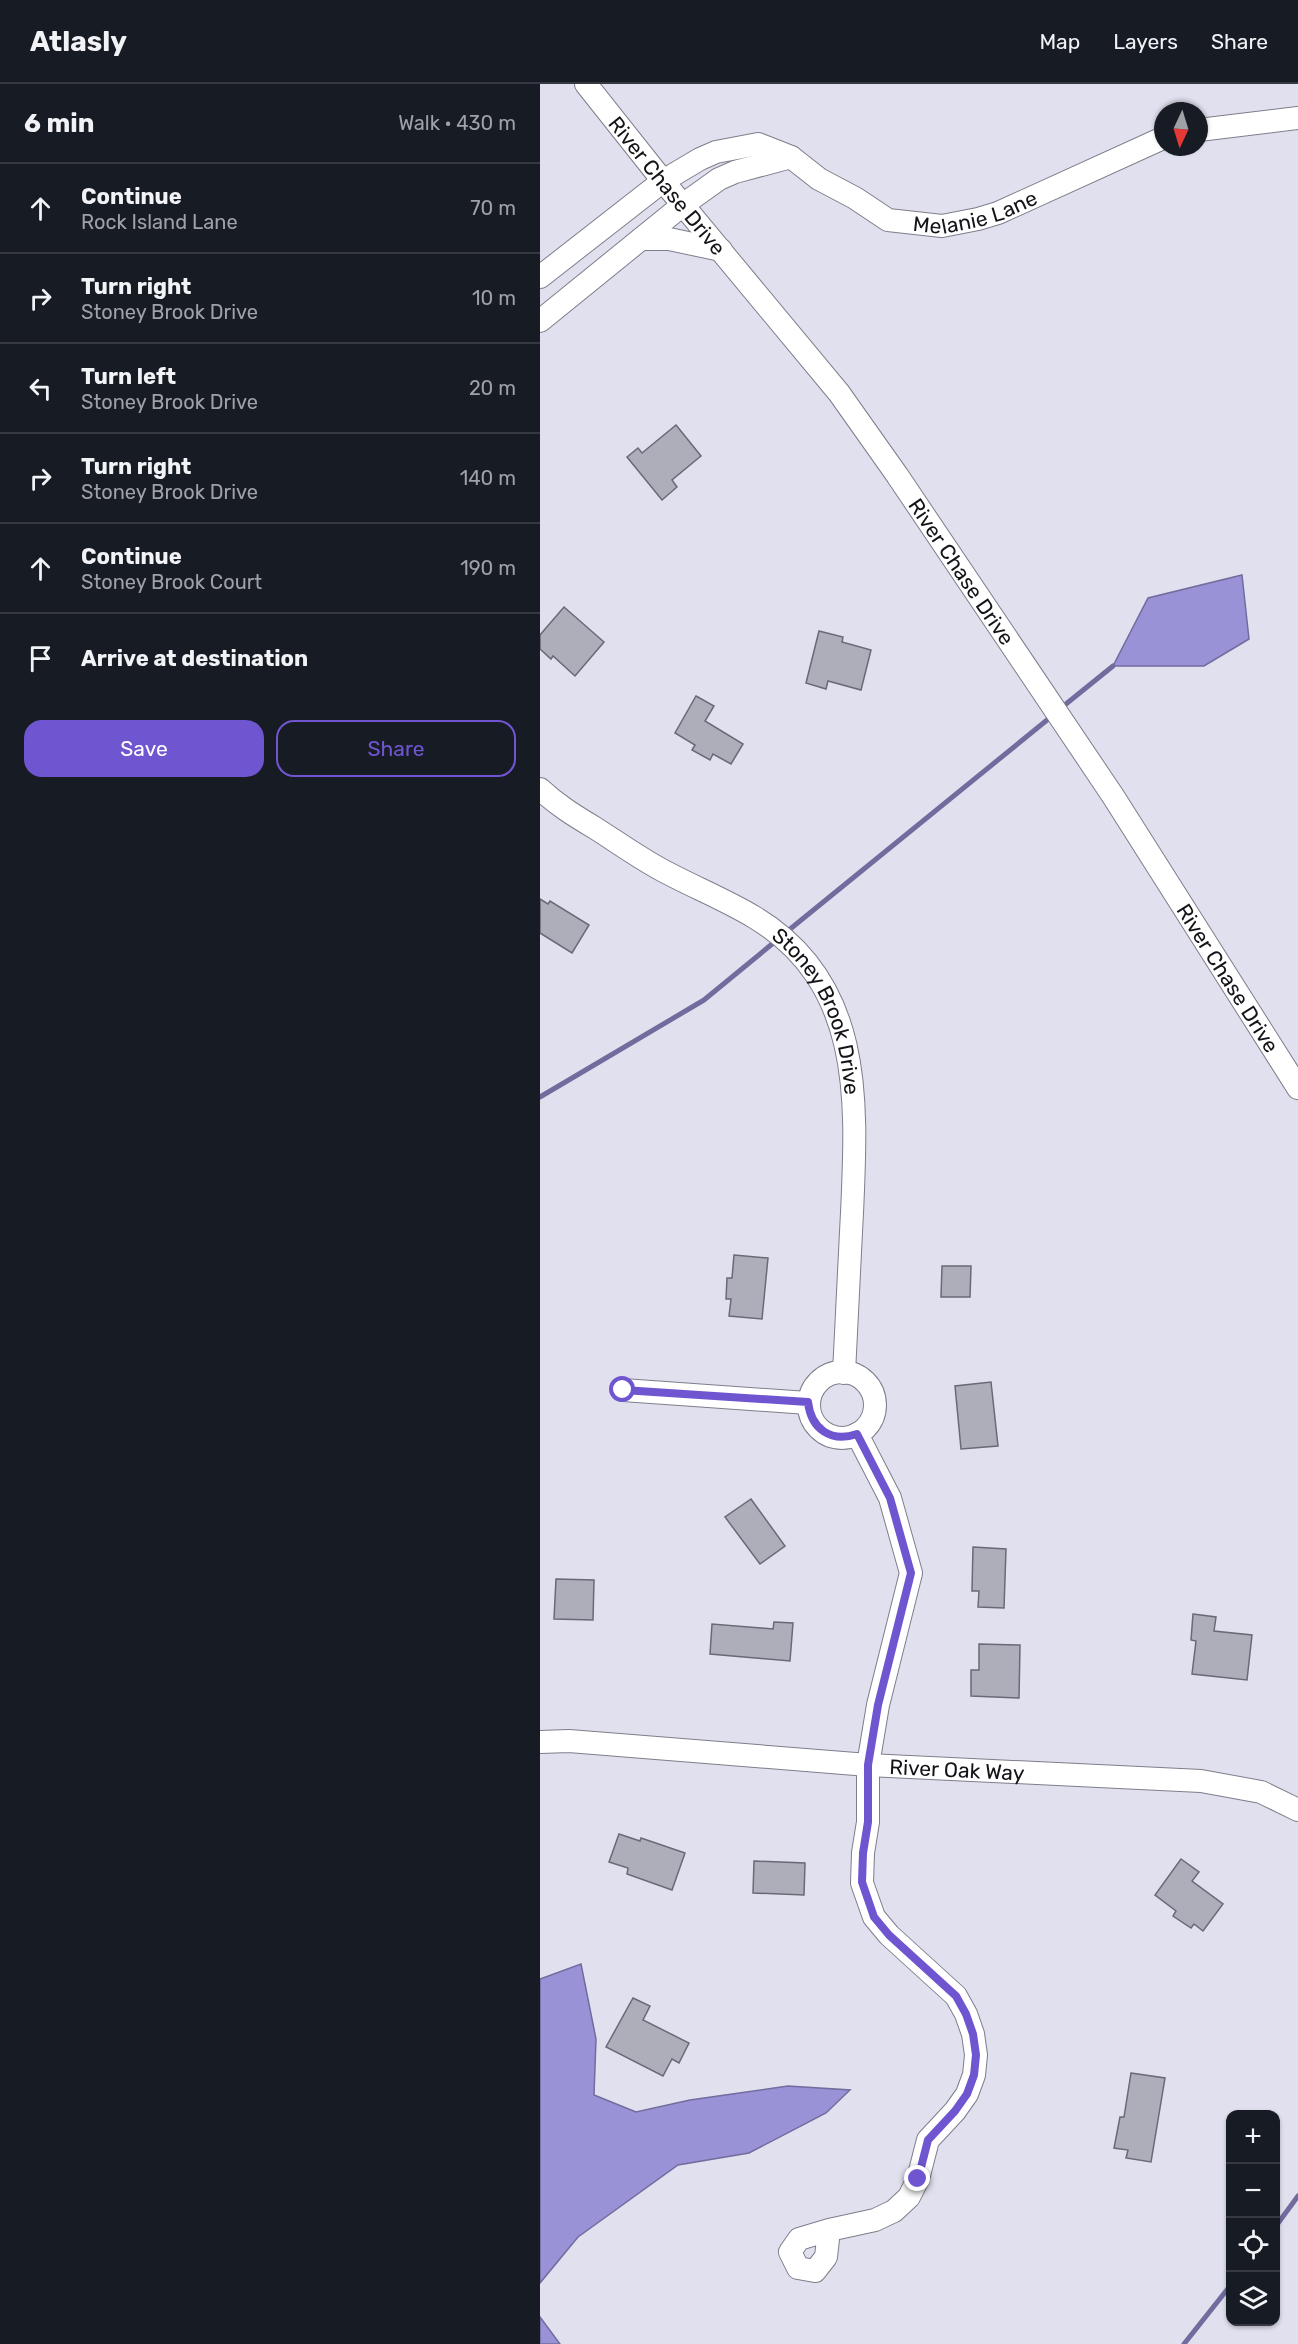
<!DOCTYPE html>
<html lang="en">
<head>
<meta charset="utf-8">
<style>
  :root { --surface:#171b24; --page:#242831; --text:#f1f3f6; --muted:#9ea1a6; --line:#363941; --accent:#6f56d0 }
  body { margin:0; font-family:Rubik,sans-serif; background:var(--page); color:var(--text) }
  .controls { position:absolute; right:18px; bottom:18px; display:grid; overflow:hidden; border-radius:12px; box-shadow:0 2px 4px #0004 }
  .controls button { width:54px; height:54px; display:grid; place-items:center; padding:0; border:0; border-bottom:2px solid var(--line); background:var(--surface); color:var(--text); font:30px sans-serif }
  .compass { position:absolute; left:614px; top:18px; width:54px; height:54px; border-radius:50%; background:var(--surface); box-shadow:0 2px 4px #0004; rotate:184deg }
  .stop { position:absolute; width:18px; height:18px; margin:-14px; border:4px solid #6f56d0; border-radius:50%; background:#fff }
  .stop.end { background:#6f56d0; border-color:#fff; box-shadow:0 2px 6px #0008 }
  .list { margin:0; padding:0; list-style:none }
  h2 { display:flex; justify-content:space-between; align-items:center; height:78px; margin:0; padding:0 24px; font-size:26px }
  h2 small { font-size:20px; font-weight:400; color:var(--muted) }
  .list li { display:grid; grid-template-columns:39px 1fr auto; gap:18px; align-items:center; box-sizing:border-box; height:90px; padding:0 24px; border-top:2px solid var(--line) }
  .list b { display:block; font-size:22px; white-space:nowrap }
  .list p { margin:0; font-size:20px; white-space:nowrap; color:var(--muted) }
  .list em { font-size:20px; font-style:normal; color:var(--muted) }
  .actions { display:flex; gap:12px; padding:18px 24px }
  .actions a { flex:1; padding:14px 0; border:2px solid var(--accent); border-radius:18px; text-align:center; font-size:21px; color:var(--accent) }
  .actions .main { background:var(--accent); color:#fff }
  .icon { flex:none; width:33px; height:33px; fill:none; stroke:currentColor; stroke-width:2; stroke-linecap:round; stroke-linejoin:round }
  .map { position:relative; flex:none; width:758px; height:2260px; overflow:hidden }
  header { display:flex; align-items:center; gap:36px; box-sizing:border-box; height:84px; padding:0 30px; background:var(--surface); border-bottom:2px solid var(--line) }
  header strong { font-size:28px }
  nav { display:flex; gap:33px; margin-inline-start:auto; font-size:21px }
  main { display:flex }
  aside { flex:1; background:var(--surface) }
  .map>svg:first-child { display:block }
  .water { fill:#9992d6; stroke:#716c9d; stroke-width:1.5 }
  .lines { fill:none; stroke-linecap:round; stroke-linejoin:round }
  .stream { stroke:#716c9d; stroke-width:5 }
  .building { fill:#aeaebb; stroke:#6a6976; stroke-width:1.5 }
  .minor-casing { stroke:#7e7e8b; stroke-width:24 }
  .minor { stroke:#fff; stroke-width:22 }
  .route { stroke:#6f56d0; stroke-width:8 }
  .labels { text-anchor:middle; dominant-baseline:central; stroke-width:4.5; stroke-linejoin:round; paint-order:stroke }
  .street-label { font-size:21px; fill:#131318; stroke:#fff }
</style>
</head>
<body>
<header>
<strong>Atlasly</strong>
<nav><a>Map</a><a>Layers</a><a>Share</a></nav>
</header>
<main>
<aside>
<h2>6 min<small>Walk · 430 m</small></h2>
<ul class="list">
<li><svg class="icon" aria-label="ahead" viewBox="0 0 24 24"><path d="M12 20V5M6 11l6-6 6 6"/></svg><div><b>Continue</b><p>Rock Island Lane</p></div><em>70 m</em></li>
<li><svg class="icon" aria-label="right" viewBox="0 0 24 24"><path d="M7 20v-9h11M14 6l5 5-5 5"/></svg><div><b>Turn right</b><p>Stoney Brook Drive</p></div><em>10 m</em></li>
<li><svg class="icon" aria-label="left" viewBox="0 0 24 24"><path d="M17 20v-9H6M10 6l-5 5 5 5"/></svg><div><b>Turn left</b><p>Stoney Brook Drive</p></div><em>20 m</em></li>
<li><svg class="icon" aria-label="right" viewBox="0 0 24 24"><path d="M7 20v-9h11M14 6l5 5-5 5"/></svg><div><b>Turn right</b><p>Stoney Brook Drive</p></div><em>140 m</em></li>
<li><svg class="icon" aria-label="ahead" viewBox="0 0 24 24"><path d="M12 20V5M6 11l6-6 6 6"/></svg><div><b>Continue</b><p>Stoney Brook Court</p></div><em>190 m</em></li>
<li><svg class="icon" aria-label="arrive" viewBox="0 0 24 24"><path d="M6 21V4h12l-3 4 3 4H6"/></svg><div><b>Arrive at destination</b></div></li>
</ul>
<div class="actions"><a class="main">Save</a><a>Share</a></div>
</aside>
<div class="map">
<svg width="758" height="2260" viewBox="0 0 758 2260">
  <rect width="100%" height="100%" fill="#e1e0ef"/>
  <!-- water -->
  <g class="water">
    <polygon points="702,491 709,555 664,582 573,582 608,514"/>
    <polygon points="41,1880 56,1955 54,2011 96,2028 150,2016 248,2002 310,2006 286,2029 209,2069 138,2081 38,2153 0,2199 0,1895"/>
    <polygon points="0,2233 20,2260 0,2260"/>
  </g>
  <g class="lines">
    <!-- stream -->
    <g class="stream">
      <polyline points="521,624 573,582"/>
      <polyline points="244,850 512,632"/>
      <polyline points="0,1013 164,916 237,856"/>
      <polyline points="736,2142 758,2112"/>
      <polyline points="644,2260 690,2202"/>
    </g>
  </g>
  <!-- building -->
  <g class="building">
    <polygon points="136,341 161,372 132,396 137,403 122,416 87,373 98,364 102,369"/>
    <polygon points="24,523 64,558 35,592 13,572 11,575 0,565 0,551"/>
    <polygon points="279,547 303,553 302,558 331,566 321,606 288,597 286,605 266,599"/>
    <polygon points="156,612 174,622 165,637 203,660 191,680 173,670 170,676 152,666 155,661 135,649"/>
    <polygon points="0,815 8,820 10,817 49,841 32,869 0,849"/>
    <polygon points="194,1171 228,1174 222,1235 189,1232 191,1215 186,1215 187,1194 192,1194"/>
    <polygon points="402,1182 431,1182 430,1213 401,1213"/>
    <polygon points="451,1298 458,1362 421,1365 415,1302"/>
    <polygon points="211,1415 245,1462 220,1480 185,1433"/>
    <polygon points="433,1463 466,1465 464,1524 438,1523 439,1507 432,1507"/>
    <polygon points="16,1495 54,1496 53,1536 14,1535"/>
    <polygon points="653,1530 676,1533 674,1547 712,1551 707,1596 652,1590 656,1557 651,1556"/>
    <polygon points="234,1538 253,1539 250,1577 170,1570 172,1540 233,1545"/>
    <polygon points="439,1560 480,1561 479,1614 431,1612 431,1586 439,1586"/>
    <polygon points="79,1750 100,1757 101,1754 145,1769 132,1806 87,1790 88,1784 69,1778"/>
    <polygon points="641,1775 659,1788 652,1797 683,1820 663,1847 654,1840 651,1844 633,1832 636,1827 615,1811"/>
    <polygon points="214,1777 265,1779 264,1811 213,1809"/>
    <polygon points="93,1914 110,1922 103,1936 149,1959 139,1979 132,1975 123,1992 66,1963"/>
    <polygon points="591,1989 625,1994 611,2078 586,2074 588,2066 574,2064 580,2033 584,2033"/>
  </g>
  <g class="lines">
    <defs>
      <g id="minor">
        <path id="s1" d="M46,0l77,97 176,212 58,82 216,321 185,292"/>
        <polyline points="659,46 758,34"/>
        <polyline points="101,155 129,155 181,166"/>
        <path id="s2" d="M0,193l123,-96 37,-22 16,-7 42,-8 33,13 28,22 36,19 33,22 54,6 36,-7 20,-6 165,-75"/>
        <polyline points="0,237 144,120 179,95 195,88 251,73"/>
        <path id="s3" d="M0,705c17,16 35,27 55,39 22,14 43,29 65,41 31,17 64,30 94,48 110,66 103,184 98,296 -3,53 -5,106 -8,160"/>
        <circle cx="302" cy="1321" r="33"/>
        <polyline points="83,1306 268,1319"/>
        <path id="s4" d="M0,1658l29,-1 299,24 333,16 60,11 37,18"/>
        <polyline points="289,2146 286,2173 275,2187 258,2184 250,2168 259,2155 289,2146 335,2136 354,2127 369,2113 378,2095 388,2056 415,2027 427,2010 434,1991 436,1971 433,1950 426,1930 416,1912 349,1851 334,1833 322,1799 323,1769 328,1738 328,1681 338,1621 371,1489 350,1414 317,1350"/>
      </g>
    </defs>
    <!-- minor casing -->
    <use href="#minor" class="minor-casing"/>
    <!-- minor -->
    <use href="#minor" class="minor"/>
  </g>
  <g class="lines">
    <!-- route -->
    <path class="route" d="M83,1306l185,12c3,27 23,41 49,32l33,64 21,75 -33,132 -10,60v57l-5,31 -1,29 12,35 15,18 67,61 10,18 7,20 3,21 -2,20 -7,19 -12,17 -27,29 -10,39"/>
  </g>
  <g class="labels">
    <!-- street labels -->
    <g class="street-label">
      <text stroke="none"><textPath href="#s1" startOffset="130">River Chase Drive</textPath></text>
      <text stroke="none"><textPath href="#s2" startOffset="500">Melanie Lane</textPath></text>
      <text stroke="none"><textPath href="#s1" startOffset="616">River Chase Drive</textPath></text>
      <text stroke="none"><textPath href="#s1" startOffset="1102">River Chase Drive</textPath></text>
      <text stroke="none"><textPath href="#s3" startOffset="369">Stoney Brook Drive</textPath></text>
      <text stroke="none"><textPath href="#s4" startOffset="418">River Oak Way</textPath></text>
    </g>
  </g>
</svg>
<div class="controls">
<button>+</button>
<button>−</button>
<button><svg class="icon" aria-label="locate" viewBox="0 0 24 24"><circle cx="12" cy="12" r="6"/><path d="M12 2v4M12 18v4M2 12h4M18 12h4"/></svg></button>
<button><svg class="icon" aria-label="layers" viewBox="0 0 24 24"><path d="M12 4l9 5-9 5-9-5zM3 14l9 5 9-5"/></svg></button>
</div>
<svg class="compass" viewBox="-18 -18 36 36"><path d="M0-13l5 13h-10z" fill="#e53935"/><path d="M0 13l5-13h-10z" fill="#9ea1a6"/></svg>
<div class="stop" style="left:83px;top:1306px"></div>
<div class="stop end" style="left:378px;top:2095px"></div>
</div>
</main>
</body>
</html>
